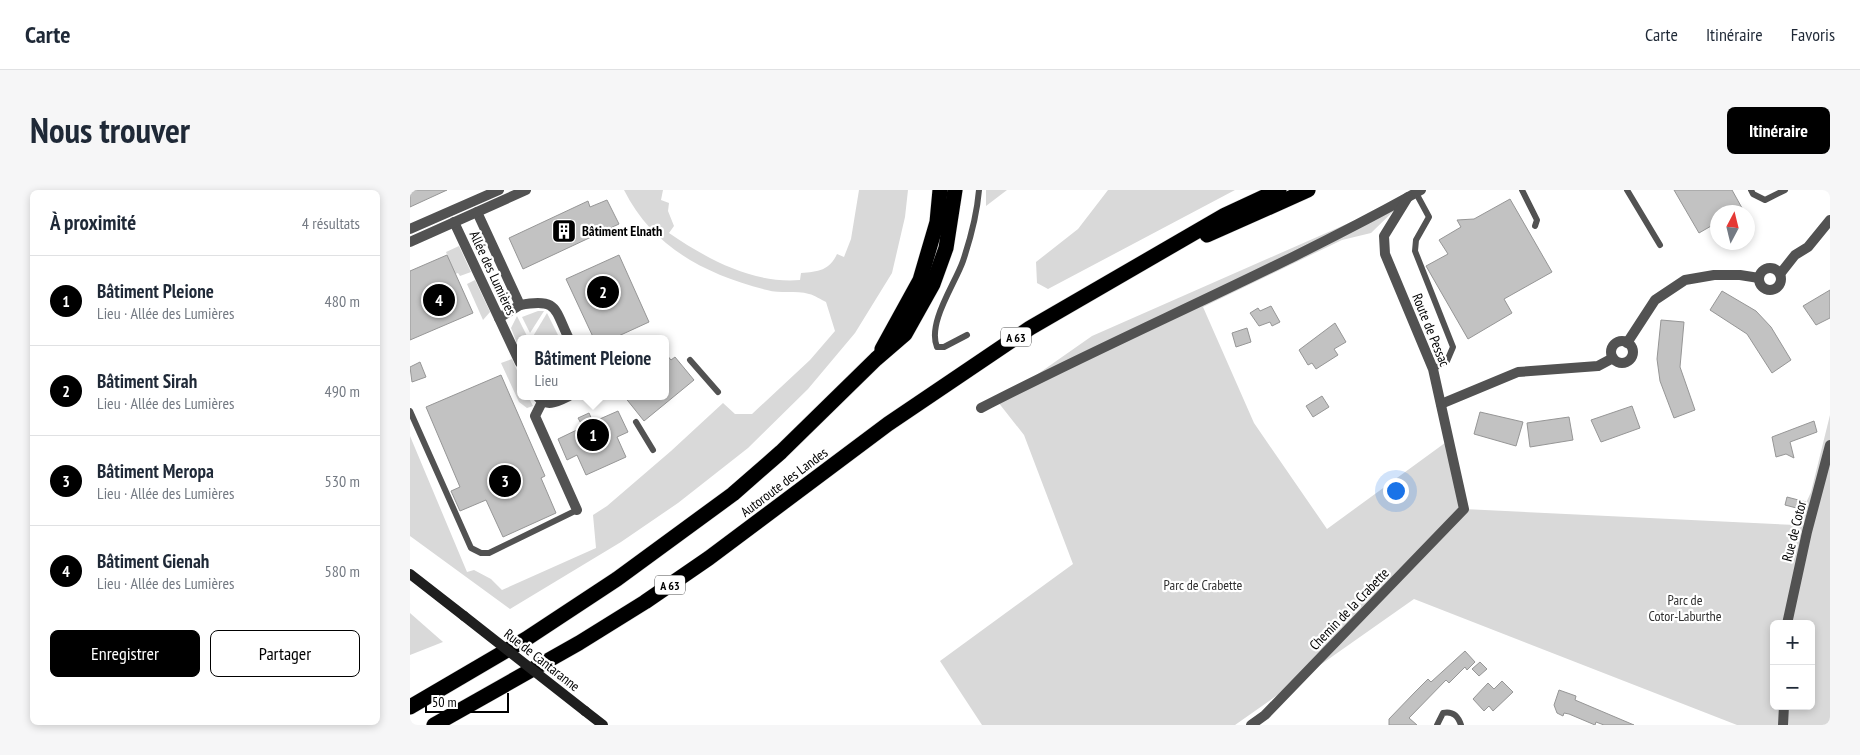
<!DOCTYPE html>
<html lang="fr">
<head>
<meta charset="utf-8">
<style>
  :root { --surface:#fff; --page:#f6f6f7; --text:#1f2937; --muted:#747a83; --line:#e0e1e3; --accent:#000 }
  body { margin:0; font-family:"PT Sans Narrow",sans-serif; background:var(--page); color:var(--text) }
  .controls { position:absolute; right:15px; bottom:15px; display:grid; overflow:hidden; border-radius:8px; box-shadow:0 2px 8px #0003 }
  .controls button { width:45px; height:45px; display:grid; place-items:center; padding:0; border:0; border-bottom:1px solid var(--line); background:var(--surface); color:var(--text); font:25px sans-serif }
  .compass { position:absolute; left:1300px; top:15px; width:45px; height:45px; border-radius:50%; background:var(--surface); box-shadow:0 2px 8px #0003; rotate:7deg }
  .scale { position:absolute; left:15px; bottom:12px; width:84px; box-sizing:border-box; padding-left:5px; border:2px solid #000; border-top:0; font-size:14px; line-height:18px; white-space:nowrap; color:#000; -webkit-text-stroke:4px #fff; paint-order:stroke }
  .you { position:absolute; left:985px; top:300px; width:18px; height:18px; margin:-12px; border:4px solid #fff; border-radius:50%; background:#1a73e8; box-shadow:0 0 0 8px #1a73e833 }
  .badge { display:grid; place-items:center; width:32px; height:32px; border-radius:50%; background:var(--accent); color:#fff; font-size:16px; font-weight:700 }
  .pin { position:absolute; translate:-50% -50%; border:2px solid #fff; box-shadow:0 1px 5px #0006 }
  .popup { position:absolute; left:107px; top:145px; width:152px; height:65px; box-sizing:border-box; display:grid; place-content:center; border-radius:8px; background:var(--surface); filter:drop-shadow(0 1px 4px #0005); font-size:16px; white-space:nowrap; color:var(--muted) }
  .popup b { font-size:19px; color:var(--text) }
  .popup::after { content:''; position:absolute; left:50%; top:100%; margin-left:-10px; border:10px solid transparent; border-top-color:var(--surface) }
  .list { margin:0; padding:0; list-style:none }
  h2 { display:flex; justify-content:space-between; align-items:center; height:65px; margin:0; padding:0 20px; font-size:21px }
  h2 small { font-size:16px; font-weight:400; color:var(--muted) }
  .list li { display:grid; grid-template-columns:32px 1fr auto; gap:15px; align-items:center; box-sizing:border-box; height:90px; padding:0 20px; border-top:1px solid var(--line) }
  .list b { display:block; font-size:19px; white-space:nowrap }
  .list p { margin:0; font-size:16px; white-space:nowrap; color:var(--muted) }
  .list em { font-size:16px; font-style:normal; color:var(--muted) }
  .actions { display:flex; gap:10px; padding:15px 20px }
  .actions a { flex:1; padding:11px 0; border:1px solid var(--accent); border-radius:8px; text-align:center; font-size:18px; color:var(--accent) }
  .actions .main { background:var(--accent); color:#fff }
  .map { position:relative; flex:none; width:1420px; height:535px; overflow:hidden; border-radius:8px }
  header { display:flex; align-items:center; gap:30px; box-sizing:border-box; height:70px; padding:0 25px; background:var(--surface); border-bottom:1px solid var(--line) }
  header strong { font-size:24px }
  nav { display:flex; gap:28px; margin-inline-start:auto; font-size:18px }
  .intro { display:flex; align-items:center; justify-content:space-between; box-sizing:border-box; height:120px; padding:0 30px }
  h1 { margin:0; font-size:35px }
  .button { padding:12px 22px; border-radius:8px; background:var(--accent); color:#fff; font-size:18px; font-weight:700 }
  main { display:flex; gap:30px; padding:0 30px }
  aside { flex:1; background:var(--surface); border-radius:8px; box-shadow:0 2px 8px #0003 }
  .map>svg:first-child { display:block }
  .green { fill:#d9d9d9; fill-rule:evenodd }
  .building { fill:#c2c2c2; stroke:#969696 }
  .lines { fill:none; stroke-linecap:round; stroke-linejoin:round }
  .highway-casing { stroke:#dbdbdb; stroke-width:16 }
  .lane { stroke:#525252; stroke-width:6 }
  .street { stroke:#525252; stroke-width:10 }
  .secondary { stroke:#1f1f1f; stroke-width:10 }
  .highway { stroke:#000; stroke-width:15 }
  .secondary-bridge { stroke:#1f1f1f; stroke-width:10 }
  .labels { text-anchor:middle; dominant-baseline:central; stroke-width:4.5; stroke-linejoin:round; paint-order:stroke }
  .shield { fill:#fff; stroke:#4c4c4c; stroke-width:1 }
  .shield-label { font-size:12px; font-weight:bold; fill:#000 }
  .poi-label { font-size:14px; font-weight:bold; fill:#000; stroke:#fff; text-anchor:start }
  .street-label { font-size:14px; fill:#000; stroke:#fff }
  .park-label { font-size:14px; fill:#303030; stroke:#fff }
</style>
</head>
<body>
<header>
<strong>Carte</strong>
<nav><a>Carte</a><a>Itinéraire</a><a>Favoris</a></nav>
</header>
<div class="intro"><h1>Nous trouver</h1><a class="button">Itinéraire</a></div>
<main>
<aside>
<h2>À proximité<small>4 résultats</small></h2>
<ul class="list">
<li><span class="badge">1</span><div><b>Bâtiment Pleione</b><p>Lieu · Allée des Lumières</p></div><em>480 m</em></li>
<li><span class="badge">2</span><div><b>Bâtiment Sirah</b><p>Lieu · Allée des Lumières</p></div><em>490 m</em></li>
<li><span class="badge">3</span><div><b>Bâtiment Meropa</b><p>Lieu · Allée des Lumières</p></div><em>530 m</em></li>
<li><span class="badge">4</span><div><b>Bâtiment Gienah</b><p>Lieu · Allée des Lumières</p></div><em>580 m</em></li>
</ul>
<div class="actions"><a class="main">Enregistrer</a><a>Partager</a></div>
</aside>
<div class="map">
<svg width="1420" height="535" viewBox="0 0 1420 535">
  <rect width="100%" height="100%" fill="#fff"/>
  <!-- green -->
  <g class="green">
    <path d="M214,0h39l-2,10 8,3 -1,8 6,15 -5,7c38,26 84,51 131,47l1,-7c17,-1 29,-3 36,-19l7,3 7,-18 8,-49h49l-3,27 -13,56 -37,60 -47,56 -60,59 -70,55 -57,39 -111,67 -100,-73v-100l57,136 7,-2 17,9 11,11 94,-42 -3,-33 14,-9 64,-55 52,-48 12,11h17l58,-54 25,-29 -9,-29c-5,-2 -11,-7 -17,-8 -13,-4 -29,0 -42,-4 -60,-15 -114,-42 -143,-100z"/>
    <polygon points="576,0 597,0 576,16"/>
    <polygon points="698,0 825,0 638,99 627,93 626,72 668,39"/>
    <path d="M998,7l-37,36 -29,7 -139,67 51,116 73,106 122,-89 15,69 332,16 15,-33 19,-77v310h-93l-323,-126 -179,126h-253l-42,-64 133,-97 -49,-129 -26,-33 94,-66zM1364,434h37v82h-37z"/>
    <polygon points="49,56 61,82 50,86 48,83 45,84 36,62"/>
    <polygon points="65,90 80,122 73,130 57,94"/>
    <polygon points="128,121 134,121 120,143 112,127"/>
    <polygon points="137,123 150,149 123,149 122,148"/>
    <polygon points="107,126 118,148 110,149 110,161 101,138"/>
    <polygon points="102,169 110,187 110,206 118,206 123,216 117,218 109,212 91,173"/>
    <polygon points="0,423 33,452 0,465"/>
  </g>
  <!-- building -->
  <g class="building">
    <polygon points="0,0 37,0 0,17"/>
    <polygon points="1264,0 1322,0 1332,18 1324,22 1308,22 1308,32 1289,43"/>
    <polygon points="1100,9 1142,82 1094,109 1102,123 1058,149 1016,76 1038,64 1029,50 1051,37 1047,30 1064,29"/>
    <polygon points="197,10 209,34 113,79 99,48 178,11 180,17"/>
    <polygon points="37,65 63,123 0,150 0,81"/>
    <polygon points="209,65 239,132 202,149 184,149 156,89"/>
    <polygon points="1420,100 1420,128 1406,135 1393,116"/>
    <polygon points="1312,101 1346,121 1361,137 1381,170 1362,183 1337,144 1300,120"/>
    <polygon points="861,116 870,132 862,136 860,132 849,136 840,123 848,118 850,121"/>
    <polygon points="1251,130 1274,132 1270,177 1285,220 1264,228 1250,191 1247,169"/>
    <polygon points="925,133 936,152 924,159 928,165 906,179 902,173 898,175 889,160"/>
    <polygon points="837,138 841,152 826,157 822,143"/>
    <polygon points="256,164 261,170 265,167 284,190 234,231 214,206 256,206"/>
    <polygon points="10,172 16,187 2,192 0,177"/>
    <polygon points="91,185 135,286 131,288 146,323 93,347 76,310 50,321 41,301 50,297 16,217"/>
    <polygon points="912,206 919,217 903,227 896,216"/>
    <polygon points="1222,216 1230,238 1191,252 1181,230"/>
    <polygon points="208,221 218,242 207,247 216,267 176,285 167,265 157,270 148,249 173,237 168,228 179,223 183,232"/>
    <polygon points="1070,222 1113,232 1106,256 1064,244"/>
    <polygon points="1159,227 1163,250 1120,257 1117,233"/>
    <polygon points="1404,231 1407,242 1380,252 1384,268 1376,264 1366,267 1362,247"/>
    <polygon points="1377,307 1396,312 1394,320 1375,315"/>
    <polygon points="1055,461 1065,472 1057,480 1055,477 1039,493 1036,490 999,528 1007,535 979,535 979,529 1005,502 1018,489 1021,492"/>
    <polygon points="1070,472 1077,479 1069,486 1062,479"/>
    <polygon points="1092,491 1103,502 1083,521 1079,516 1074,521 1063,509 1078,493 1084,499"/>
    <polygon points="1149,500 1166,506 1165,510 1224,535 1194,535 1186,532 1185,535 1159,524 1154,523 1153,526 1147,523 1144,515"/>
  </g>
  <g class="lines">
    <defs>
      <g id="highway">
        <polyline points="797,45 898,0"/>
        <polyline points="472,159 510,90 527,32 530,0"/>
        <polyline points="0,517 116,449 207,389 323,304 371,262 466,169 495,144 523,94 536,58 545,0"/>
        <polyline points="24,535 169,453 235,412 299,368 478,234 620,138 815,25 869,0"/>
      </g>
    </defs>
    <!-- highway casing -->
    <use href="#highway" class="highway-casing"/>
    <!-- lane -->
    <g class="lane">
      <polyline points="1112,0 1127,30 1125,36"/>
      <polyline points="1217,0 1250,55"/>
      <polyline points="1341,0 1343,4 1355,10 1375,0"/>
      <polyline points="1006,3 1019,27 1006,50 1005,61 1043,157 1037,171 1023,179"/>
      <path d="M557,145l-23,12h-7c-10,-24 18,-63 26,-86 8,-24 14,-47 16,-71"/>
      <polyline points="280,170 308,202"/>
      <polyline points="0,221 61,358 71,363 79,363 167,320"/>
      <polyline points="226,232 243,260"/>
      <path d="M1027,535l6,-12c10,-2 15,3 18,12"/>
    </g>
    <!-- street -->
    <g class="street">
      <path d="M67,22l43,93c38,-7 34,3 49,34"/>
      <polyline points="44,32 110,173"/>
      <polyline points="0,39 89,0"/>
      <polyline points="0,52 116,0"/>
      <circle cx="1360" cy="89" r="11"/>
      <polyline points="1370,84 1385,65 1398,57 1420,30"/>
      <polyline points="89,128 110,115"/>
      <circle cx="1212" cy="162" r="11"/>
      <polyline points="1217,153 1245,110 1275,90 1304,85 1330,85 1349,88"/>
      <path d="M127,206c9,12 20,6 32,0"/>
      <polyline points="132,212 125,226 167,320"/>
      <polyline points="1031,214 1108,182 1188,176 1203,168"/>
      <path d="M571,218c145,-75 297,-138 440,-218"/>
      <polyline points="1377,434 1397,342 1420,255"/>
      <polyline points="841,535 855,525 1054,319 1023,179 975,64 974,46 998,7"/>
      <polyline points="1373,535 1374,516"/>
    </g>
    <!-- secondary -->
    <g class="secondary">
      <polyline points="0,384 54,426"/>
      <polyline points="175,521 193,535"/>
    </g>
    <!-- highway -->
    <use href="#highway" class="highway"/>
    <!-- secondary-bridge -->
    <polyline class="secondary-bridge" points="54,426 175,521"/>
  </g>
  <!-- icons -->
  <defs>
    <symbol id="building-square" viewBox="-11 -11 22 22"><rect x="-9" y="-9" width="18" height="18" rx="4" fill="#000" stroke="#fff"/><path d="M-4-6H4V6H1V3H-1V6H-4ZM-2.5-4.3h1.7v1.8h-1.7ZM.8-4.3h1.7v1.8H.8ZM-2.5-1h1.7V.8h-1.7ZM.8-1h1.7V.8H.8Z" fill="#fff"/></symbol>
  </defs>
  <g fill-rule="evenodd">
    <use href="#building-square" x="140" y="27" width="28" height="28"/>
  </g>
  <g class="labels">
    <!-- shield labels -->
    <g class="shield">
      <rect x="591" y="137.5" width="30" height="19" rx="4"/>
      <rect x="245" y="385.5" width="30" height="19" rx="4"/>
    </g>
    <g class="shield-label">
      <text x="606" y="147">A 63</text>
      <text x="260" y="395">A 63</text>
    </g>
    <!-- poi labels -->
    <g class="poi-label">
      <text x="172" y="41">Bâtiment Elnath</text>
    </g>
    <!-- street labels -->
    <g class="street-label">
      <text transform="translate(83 83) rotate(65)">Allée des Lumières</text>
      <text transform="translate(1021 140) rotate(68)">Route de Pessac</text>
      <text transform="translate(374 292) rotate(-37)">Autoroute des Landes</text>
      <text transform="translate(1384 341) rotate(-76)">Rue de Cotor</text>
      <text transform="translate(939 419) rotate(-46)">Chemin de la Crabette</text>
      <text transform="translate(132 470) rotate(38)">Rue de Cantaranne</text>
    </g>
    <!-- park labels -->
    <g class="park-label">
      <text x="793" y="395">Parc de Crabette</text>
      <text x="1275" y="410">Parc de<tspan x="1275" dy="16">Cotor-Laburthe</tspan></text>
    </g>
  </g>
</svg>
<div class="controls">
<button>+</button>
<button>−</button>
</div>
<svg class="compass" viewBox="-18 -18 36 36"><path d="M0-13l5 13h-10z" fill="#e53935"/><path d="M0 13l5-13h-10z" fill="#747a83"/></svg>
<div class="scale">50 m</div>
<div class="you"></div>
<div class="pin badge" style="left:183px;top:245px">1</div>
<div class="popup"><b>Bâtiment Pleione</b>Lieu</div>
<div class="pin badge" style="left:193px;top:102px">2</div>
<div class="pin badge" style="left:95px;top:291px">3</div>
<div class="pin badge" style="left:29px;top:110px">4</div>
</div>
</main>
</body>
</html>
